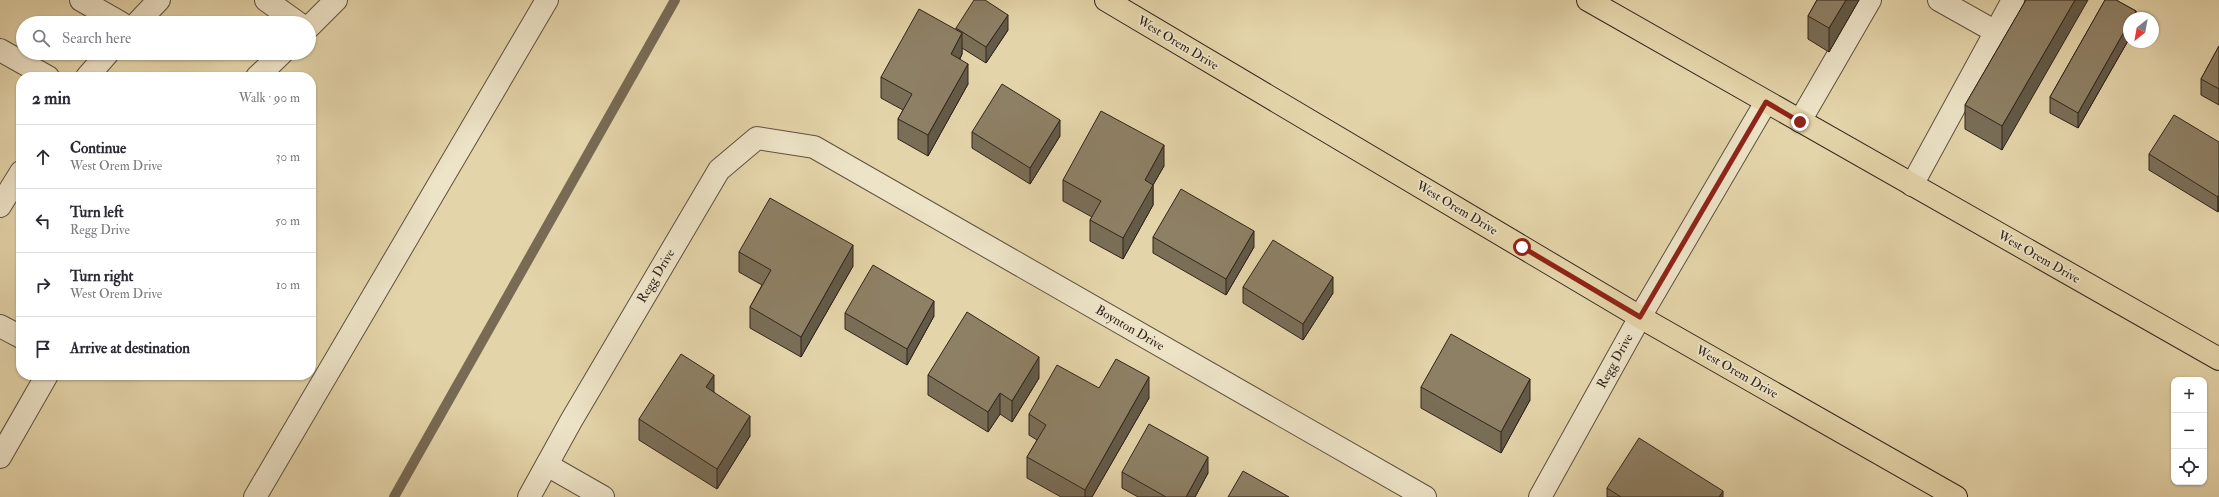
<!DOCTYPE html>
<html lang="en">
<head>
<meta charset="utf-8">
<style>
  :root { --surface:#fff; --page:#f2f2f3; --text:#2b2b33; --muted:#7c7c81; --line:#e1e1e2 }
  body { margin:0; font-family:"IM FELL Double Pica",serif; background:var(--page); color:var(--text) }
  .controls { position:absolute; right:12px; bottom:12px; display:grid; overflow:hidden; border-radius:8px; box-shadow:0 1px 3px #0004 }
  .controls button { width:36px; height:36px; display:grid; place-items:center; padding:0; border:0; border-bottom:1px solid var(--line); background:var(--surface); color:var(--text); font:20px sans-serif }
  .compass { position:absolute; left:2123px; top:12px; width:36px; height:36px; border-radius:50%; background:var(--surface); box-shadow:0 1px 3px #0004; rotate:211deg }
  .stop { position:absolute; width:12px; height:12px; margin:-9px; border:3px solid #8f2418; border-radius:50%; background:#fff }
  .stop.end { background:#8f2418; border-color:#fff; box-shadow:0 1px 4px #0008 }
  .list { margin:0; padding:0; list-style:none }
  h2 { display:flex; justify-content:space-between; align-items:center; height:52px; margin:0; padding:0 16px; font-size:17px }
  h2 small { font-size:13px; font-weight:400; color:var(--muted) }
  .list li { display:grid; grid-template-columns:26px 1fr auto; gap:12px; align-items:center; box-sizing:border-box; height:64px; padding:0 16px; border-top:1px solid var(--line) }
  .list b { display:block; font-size:15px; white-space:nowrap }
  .list p { margin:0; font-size:13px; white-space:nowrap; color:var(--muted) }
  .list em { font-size:13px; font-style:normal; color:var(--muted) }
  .icon { flex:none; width:22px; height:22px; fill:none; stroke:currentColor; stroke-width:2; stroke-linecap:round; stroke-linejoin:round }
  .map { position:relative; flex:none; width:2219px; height:497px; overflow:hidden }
  .search { position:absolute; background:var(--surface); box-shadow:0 1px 3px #0004; left:16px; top:16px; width:300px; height:44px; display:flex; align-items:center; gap:10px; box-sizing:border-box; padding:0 14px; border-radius:22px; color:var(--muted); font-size:15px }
  .panel { position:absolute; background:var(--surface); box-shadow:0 1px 3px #0004; left:16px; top:72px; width:300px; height:308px; border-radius:16px }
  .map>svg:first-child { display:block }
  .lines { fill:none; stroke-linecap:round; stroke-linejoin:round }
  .stream { stroke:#786a54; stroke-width:10 }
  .minor-casing { stroke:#5e503f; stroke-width:24 }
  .major-casing { stroke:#31241c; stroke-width:24 }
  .minor { stroke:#ede3c7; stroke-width:22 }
  .major { stroke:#e4d4a9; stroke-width:22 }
  .wall { fill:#7a6e57; stroke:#31241c }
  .shaded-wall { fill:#635a47; stroke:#31241c }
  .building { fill:#8e8065; stroke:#31241c }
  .route { stroke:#8f2418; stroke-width:5 }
  .labels { text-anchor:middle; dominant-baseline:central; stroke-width:3.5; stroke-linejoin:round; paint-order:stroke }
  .street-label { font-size:13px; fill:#31241c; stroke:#ede3c7 }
</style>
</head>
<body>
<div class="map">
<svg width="2219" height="497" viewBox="0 0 2219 497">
  <rect width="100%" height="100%" fill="#e4d4a9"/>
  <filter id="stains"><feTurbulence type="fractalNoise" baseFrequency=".005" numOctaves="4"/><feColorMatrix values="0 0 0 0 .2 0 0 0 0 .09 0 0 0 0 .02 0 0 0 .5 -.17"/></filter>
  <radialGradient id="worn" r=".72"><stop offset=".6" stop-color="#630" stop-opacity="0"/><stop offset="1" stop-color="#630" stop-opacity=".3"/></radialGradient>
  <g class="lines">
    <!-- stream -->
    <polyline class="stream" points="394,497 675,0"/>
    <defs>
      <g id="minor">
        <polyline points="81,0 121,23"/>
        <polyline points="266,0 298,23"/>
        <polyline points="1939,0 1996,32"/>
        <polyline points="137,23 159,0"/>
        <polyline points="309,27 336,0"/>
        <polyline points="0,50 48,77"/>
        <polyline points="87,77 108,53"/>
        <polyline points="257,77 282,53"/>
        <polyline points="1800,121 1870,0"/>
        <polyline points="1912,185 2013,0"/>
        <polyline points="0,206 21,172"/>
        <polyline points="0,326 21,337"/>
        <polyline points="0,457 47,375"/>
        <polyline points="547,465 603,497"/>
        <polyline points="255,497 547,0"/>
        <polyline points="529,497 571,421 719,170 757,138 814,147 1425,497"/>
        <polyline points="1540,497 1640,317 1766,102"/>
      </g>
      <g id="major">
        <polyline points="1106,0 1640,317 1956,497"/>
        <polyline points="1588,0 2219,359"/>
      </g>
    </defs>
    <!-- minor casing -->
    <use href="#minor" class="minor-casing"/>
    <!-- major casing -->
    <use href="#major" class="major-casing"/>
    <!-- minor -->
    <use href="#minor" class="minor"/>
    <!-- major -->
    <use href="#major" class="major"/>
  </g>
  <!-- wall -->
  <g class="wall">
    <polygon points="1817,0 1859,0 1829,52 1808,39 1808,16"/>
    <polygon points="2026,0 2002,150 1965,129 1965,105"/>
    <polygon points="2105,0 2116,0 2136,11 2136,18 2129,18 2129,39 2078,128 2050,113 2050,97"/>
    <polygon points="956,28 1008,30 986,63 962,48 962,54 960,59 968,84 928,156 898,139 898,119 903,110 881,98 881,77 956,29"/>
    <polygon points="2219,46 2219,105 2201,95 2201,79"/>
    <polygon points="972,132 1060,136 1030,184 972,148"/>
    <polygon points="2219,142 2218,212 2149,170 2149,154"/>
    <polygon points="1164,166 1153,185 1153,205 1123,259 1090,241 1090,220 1092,217 1063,201 1063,180"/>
    <polygon points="1153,237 1254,247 1226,295 1153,253"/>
    <polygon points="739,252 853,266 801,357 750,328 750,307 762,285 739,272"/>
    <polygon points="1243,287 1333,293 1303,340 1243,303"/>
    <polygon points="845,313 934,316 907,365 845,329"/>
    <polygon points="928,375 1039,378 1012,422 1000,414 988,432 928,395"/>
    <polygon points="1421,387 1530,400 1501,453 1421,408"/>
    <polygon points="1099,388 1149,398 1092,497 1061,497 1027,478 1027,457 1037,440 1029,435 1029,414"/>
    <polygon points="714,392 750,436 717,489 639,440 639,419"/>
    <polygon points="1122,472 1208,473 1195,497 1138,497 1122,488"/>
    <polygon points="1607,488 1723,497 1607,497"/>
  </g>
  <!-- shaded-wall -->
  <g class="shaded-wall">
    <polygon points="1846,0 1859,0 1829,52 1829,28"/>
    <polygon points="2075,0 2088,0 2002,150 2002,126"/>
    <polygon points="2136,11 2136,18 2132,18"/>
    <polygon points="1008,15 1008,30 986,63 986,47"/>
    <polygon points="2129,23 2129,39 2078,128 2078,113"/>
    <polygon points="962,33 962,54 951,75 951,54"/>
    <polygon points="968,64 968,84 928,156 928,135"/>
    <polygon points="1060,120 1060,136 1030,184 1030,168"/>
    <polygon points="1164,145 1164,166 1153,185 1153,205 1123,259 1123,238 1145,180"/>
    <polygon points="2219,195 2219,211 2218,212 2218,197"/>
    <polygon points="1254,231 1254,247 1226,295 1226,279"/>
    <polygon points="853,245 853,266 801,357 801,337"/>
    <polygon points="1333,277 1333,293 1303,340 1303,324"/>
    <polygon points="934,301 934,316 907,365 907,349"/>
    <polygon points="1039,357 1039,378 1012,422 1012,401"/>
    <polygon points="714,375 714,395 706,387"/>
    <polygon points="1149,377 1149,398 1092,497 1085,497 1085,490"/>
    <polygon points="1530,379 1530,400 1501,453 1501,432"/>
    <polygon points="1000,393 1000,414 988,432 988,412"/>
    <polygon points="750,416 750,436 717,489 717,469"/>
    <polygon points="1208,457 1208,473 1195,497 1186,497"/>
    <polygon points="1723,491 1723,497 1719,497"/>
  </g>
  <!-- building -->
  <g class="building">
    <polygon points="974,0 985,0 1008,15 986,47 956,28"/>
    <polygon points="1817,0 1846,0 1829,28 1808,16"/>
    <polygon points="2026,0 2075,0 2002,126 1965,105"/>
    <polygon points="2105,0 2116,0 2136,11 2132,18 2129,18 2129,23 2078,113 2050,97"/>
    <polygon points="919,9 962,33 951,54 968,64 928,135 898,119 912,94 881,77"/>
    <polygon points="2219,46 2219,89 2201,79"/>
    <polygon points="1002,84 1060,120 1030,168 972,132"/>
    <polygon points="1101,111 1164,145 1145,180 1153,185 1123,238 1090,220 1101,201 1063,180"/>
    <polygon points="2174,115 2219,142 2219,195 2218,197 2149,154"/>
    <polygon points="1181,189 1254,231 1226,279 1153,237"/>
    <polygon points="770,198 853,245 801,337 750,307 771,270 739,252"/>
    <polygon points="1273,240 1333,277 1303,324 1243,287"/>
    <polygon points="873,265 934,301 907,349 845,313"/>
    <polygon points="967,312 1039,357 1012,401 1000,393 988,412 928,375"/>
    <polygon points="1451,334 1530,379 1501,432 1421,387"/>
    <polygon points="681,354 714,375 706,387 750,416 717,469 639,419"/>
    <polygon points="1116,359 1149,377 1085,490 1027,457 1046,425 1029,414 1057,365 1099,388"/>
    <polygon points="1149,424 1208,457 1186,497 1166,497 1122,472"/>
    <polygon points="1639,438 1723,491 1719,497 1621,497 1607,488"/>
    <polygon points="1243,471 1289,497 1228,497"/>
  </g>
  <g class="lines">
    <!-- route -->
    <polyline class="route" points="1522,247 1640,317 1766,102 1800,122"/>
  </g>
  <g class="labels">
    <!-- street labels -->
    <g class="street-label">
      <text transform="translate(1178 43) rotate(31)">West Orem Drive</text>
      <text transform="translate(1457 208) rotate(31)">West Orem Drive</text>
      <text transform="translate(2039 257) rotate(30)">West Orem Drive</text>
      <text transform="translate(656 276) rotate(-59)">Regg Drive</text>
      <text transform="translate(1130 328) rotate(30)">Boynton Drive</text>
      <text transform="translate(1615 361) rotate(-61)">Regg Drive</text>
      <text transform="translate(1737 372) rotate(30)">West Orem Drive</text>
    </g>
  </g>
  <rect width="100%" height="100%" filter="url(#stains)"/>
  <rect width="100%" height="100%" fill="url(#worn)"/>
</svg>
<div class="controls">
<button>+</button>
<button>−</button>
<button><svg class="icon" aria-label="locate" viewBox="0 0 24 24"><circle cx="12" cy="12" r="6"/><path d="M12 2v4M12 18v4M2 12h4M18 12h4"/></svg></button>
</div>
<svg class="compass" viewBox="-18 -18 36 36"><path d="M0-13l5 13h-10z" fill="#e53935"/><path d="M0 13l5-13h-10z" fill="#7c7c81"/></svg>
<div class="stop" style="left:1522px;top:247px"></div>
<div class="stop end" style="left:1800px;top:122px"></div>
<div class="search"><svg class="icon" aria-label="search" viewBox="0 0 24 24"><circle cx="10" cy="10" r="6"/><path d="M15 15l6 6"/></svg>Search here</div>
<section class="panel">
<h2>2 min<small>Walk · 90 m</small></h2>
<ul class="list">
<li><svg class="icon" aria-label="ahead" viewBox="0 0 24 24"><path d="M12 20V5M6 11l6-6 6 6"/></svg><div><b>Continue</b><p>West Orem Drive</p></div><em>30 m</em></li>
<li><svg class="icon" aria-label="left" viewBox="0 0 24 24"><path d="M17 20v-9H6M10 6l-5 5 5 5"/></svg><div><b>Turn left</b><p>Regg Drive</p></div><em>50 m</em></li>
<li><svg class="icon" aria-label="right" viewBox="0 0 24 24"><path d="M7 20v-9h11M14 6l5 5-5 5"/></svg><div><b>Turn right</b><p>West Orem Drive</p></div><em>10 m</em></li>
<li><svg class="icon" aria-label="arrive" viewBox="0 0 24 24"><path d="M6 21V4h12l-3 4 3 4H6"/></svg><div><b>Arrive at destination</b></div></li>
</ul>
</section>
</div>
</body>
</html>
